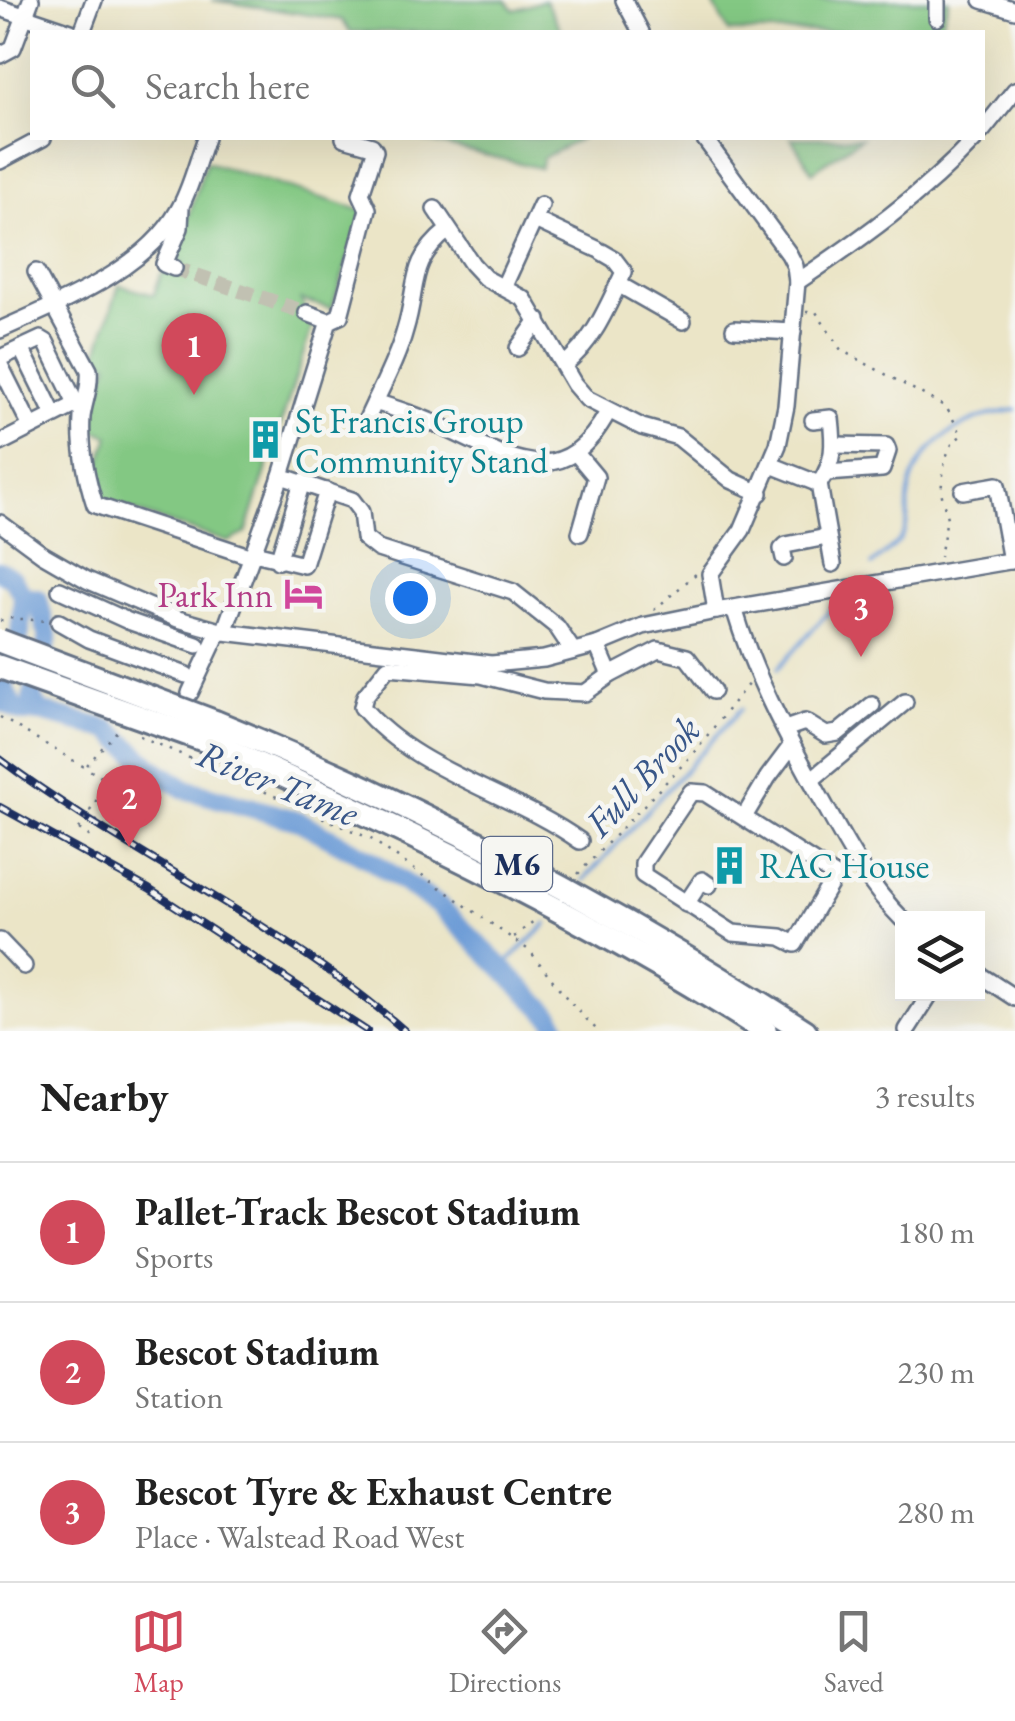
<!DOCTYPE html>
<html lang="en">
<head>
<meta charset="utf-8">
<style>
  :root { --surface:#fff; --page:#f2f2f2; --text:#222; --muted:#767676; --line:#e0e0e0; --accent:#d1495b }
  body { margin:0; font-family:"EB Garamond",serif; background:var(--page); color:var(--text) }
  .controls { position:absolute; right:30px; bottom:30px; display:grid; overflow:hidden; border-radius:0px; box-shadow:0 10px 40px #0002 }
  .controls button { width:90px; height:90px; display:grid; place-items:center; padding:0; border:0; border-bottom:2px solid var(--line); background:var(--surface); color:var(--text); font:50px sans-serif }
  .you { position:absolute; left:410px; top:598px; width:35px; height:35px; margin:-25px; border:8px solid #fff; border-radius:50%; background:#1a73e8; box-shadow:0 0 0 15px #1a73e833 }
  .badge { display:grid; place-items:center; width:65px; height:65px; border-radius:50%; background:var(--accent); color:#fff; font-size:32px; font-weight:700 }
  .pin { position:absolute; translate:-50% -82px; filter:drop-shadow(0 2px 5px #0008) }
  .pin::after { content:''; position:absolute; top:52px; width:35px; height:30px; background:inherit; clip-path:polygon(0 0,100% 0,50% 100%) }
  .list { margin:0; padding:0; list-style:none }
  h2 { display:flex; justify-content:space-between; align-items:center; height:130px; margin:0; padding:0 40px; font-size:42px }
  h2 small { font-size:32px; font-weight:400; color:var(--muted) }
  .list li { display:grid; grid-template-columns:65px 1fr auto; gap:30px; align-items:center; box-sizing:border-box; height:140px; padding:0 40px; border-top:2px solid var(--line) }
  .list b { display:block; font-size:38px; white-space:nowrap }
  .list p { margin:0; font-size:32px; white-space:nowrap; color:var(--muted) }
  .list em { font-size:32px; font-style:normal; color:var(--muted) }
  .icon { flex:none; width:55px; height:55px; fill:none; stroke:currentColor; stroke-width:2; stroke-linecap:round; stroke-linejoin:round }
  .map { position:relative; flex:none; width:1015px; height:1031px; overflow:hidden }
  .search { position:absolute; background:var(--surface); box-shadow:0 10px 40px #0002; left:30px; right:30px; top:30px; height:110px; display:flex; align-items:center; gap:25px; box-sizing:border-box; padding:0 35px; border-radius:0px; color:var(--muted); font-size:38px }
  .sheet { height:550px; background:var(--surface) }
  nav { display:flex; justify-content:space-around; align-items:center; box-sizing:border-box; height:140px; border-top:2px solid var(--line); background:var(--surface); font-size:28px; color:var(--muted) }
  nav a { display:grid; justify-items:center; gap:5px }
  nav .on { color:var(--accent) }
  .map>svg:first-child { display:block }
  .green { fill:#83c883; stroke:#4f7c70; stroke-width:2.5 }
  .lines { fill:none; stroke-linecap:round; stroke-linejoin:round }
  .stream { stroke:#6e9dd7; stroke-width:4 }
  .river { stroke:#6e9dd7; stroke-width:20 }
  .minor-tunnel { stroke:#c1c1b2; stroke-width:15; stroke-dasharray:15 8; stroke-linecap:butt }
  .minor-casing { stroke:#646f83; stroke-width:20 }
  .highway-casing { stroke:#646f83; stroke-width:28 }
  .path { stroke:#646f83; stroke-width:2.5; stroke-dasharray:2.5 8; stroke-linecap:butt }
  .minor { stroke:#fff; stroke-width:15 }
  .highway { stroke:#fff; stroke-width:22 }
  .rail-casing { stroke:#1b2f5e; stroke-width:8 }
  .rail { stroke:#f6f6f2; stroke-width:4; stroke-dasharray:11; stroke-linecap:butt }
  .highway-bridge-casing { stroke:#646f83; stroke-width:28; stroke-linecap:butt }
  .path-bridge { stroke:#646f83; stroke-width:2.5; stroke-dasharray:2.5 8; stroke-linecap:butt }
  .highway-bridge { stroke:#fff; stroke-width:22 }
  .labels { text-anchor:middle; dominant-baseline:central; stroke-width:9; stroke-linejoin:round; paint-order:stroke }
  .shield { fill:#f6f6f2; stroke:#5d6b8a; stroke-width:2.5 }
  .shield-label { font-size:32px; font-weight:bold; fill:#1b2f5e }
  .culture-label { font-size:35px; fill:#0d838f; stroke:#f6f6f2; text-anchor:start }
  .hotel-label { font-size:35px; fill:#b23c85; stroke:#f6f6f2; text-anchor:end }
  .water-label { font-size:38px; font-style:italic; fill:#385688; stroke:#f6f6f2 }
</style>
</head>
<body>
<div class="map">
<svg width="1015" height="1031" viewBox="0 0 1015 1031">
  <rect width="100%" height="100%" fill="#f6f6f2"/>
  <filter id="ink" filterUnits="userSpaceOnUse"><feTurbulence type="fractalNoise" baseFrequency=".01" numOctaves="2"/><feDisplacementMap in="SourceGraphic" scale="20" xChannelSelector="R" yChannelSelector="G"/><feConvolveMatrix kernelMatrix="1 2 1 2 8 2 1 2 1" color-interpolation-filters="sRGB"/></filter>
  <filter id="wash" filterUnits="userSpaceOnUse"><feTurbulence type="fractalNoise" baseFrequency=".0048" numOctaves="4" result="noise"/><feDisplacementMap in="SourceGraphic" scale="40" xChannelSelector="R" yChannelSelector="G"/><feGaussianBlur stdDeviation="2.25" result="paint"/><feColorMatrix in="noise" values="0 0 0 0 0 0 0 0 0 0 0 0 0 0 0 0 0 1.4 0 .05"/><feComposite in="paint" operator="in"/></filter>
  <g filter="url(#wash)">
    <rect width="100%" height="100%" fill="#ebe5c7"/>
    <!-- green -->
    <g class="green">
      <polygon points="212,0 506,0 514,10 545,0 562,32 350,32 342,20"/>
      <polygon points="711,0 949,0 939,32 729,32"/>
      <polygon points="412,138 582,138 543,158 540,168"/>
      <polygon points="791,138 861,138 812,172"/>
      <polygon points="206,162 364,211 332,309 301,300 313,324 246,533 228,542 102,501 94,482 109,436 89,428 109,363 96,358 119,285 154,295 161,274 183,263 175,259"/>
    </g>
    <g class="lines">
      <!-- stream -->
      <g class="stream">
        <path d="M872,565c10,-11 27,-19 32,-33 6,-13 2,-27 5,-40 9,-50 59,-76 106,-82"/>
        <polyline points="778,668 832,608"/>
        <polyline points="584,880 741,709"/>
        <polyline points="502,967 547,924"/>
      </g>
      <!-- river -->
      <g class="river">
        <polyline points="0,571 13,579 23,596 38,599 48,638 32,698 41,712"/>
        <polyline points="0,700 22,712 41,712 110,730 151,767 185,789 299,821 369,859 439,906 552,1017 559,1031"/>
        <polyline points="13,707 4,687 20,633 23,596"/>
      </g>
    </g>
  </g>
  <g filter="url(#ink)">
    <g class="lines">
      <!-- minor-tunnel -->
      <polyline class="minor-tunnel" points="174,268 307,313"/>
      <defs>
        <g id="minor">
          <polyline points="624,0 641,32"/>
          <polyline points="982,0 1015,10"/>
          <polyline points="0,8 71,32"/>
          <polyline points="937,18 937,0"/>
          <polyline points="82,32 94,0"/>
          <polyline points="0,55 13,48 31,0"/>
          <polyline points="982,131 1015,90"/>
          <polyline points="704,138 789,254 795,266 797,282 786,406 778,445 742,530 710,574 716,611"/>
          <polyline points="0,161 43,138"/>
          <polyline points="435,209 472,264 485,278 524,299 574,384 587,399 642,427 678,437 731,480 760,493"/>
          <polyline points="535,220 597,249"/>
          <polyline points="174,268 164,264 180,228 181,207"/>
          <path d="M36,272l53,98c2,17 -5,31 -7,47 -2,30 4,60 13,88l157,52"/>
          <path d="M797,282c64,-43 126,-87 179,-144"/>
          <polyline points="618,284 683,321"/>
          <polyline points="504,286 541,205"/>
          <polyline points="329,321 340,316 368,209 361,194 375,151 372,146 344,138"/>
          <polyline points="734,329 793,332"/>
          <path d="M0,330c61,-28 144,-59 178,-119 13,-22 19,-50 28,-73"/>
          <polyline points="21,348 54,415"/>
          <polyline points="518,348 538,320"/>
          <polyline points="0,358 41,339 46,342 76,404"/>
          <polyline points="0,365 31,427"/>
          <path d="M564,365c31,-25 43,-58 60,-93l-10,-13 -12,-7"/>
          <path d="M375,402c25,8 50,16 74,28 66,31 115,62 159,-18"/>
          <path d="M367,419c13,-29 30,-59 38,-89 14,-45 2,-67 43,-100"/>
          <polyline points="0,443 83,401"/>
          <polyline points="576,453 596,477 580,533"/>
          <path d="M771,465l48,19c16,-23 15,-40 12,-66l-18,2"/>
          <polyline points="827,473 882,469 888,451 886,446 834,445"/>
          <polyline points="281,476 352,500 361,512 364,538 378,549 513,592 557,627 573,651"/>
          <polyline points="819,484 833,564"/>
          <polyline points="963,491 997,485 1011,561"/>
          <polyline points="0,523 42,554 87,580 178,619 224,632 491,664 544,659 597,645 643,626 716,611 1015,560"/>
          <polyline points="254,553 304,565 327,491"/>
          <polyline points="784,558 782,549 786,545 827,537"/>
          <polyline points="278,561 302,482"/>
          <polyline points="60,590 128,621 197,645"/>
          <path d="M734,608c19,65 50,123 83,183 25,45 48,91 85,128"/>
          <polyline points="59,622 89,639 186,675"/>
          <polyline points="224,632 279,482 329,321 307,313"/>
          <polyline points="597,645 610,675 658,650 687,657 713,691"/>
          <polyline points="190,693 219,631"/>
          <polyline points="785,729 805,722 826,735 838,733 872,705"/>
          <polyline points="811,780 905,702"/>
          <polygon points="691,792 705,793 835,876 795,944 781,937 733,933 643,875 643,863"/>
          <polyline points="744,817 768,777 792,745"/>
          <path d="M580,841c-67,-48 -166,-70 -218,-134l3,-11 23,-29 93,8 63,16 41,2 25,-18"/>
          <polyline points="686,904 702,880 709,885"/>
          <polyline points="0,941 24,966"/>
          <polyline points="978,974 1015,998"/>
          <polyline points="907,1030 930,994"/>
        </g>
        <g id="highway">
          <path d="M215,722c205,84 403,189 590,309"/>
          <path d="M207,741c192,86 381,176 558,290"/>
        </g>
      </defs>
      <!-- minor casing -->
      <use href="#minor" class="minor-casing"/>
      <!-- highway casing -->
      <use href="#highway" class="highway-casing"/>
      <!-- path -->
      <g class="path">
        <polyline points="806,312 816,312 841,350 946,407 962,435 953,442 945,459 941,491 947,518 940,557"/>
        <polyline points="654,610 697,573"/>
        <polyline points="0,621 8,618 48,621"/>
        <polyline points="0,717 108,781"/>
        <polyline points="140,736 371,839 530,951 569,1001 598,1031"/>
        <polyline points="87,765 118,730"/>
        <polyline points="87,814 100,823"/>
        <polyline points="79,829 92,838"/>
        <polyline points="578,874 691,756 749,683"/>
        <polyline points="514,937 535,920"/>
      </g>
      <!-- minor -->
      <use href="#minor" class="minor"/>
      <!-- highway -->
      <use href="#highway" class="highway"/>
      <defs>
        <g id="rail">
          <path d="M0,759c129,97 283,164 405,272"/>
          <polyline points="0,807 149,889 367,1031"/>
        </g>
      </defs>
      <!-- rail casing -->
      <use href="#rail" class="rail-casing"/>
      <!-- rail -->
      <use href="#rail" class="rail"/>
      <defs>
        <g id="highway-bridge">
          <polyline points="0,641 215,722"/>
          <polyline points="0,667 207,741"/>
        </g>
      </defs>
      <!-- highway-bridge casing -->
      <use href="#highway-bridge" class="highway-bridge-casing"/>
      <!-- path-bridge -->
      <polyline class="path-bridge" points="79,829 108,781"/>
      <!-- highway-bridge -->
      <use href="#highway-bridge" class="highway-bridge"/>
    </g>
  </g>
  <!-- icons -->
  <defs>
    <symbol id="building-bare" viewBox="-9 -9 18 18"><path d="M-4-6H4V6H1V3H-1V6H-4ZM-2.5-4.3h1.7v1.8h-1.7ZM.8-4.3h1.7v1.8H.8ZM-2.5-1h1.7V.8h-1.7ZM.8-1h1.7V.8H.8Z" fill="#0f9aa8" stroke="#f6f6f2" stroke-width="2.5" paint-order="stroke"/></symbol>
    <symbol id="hotel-bare" viewBox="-9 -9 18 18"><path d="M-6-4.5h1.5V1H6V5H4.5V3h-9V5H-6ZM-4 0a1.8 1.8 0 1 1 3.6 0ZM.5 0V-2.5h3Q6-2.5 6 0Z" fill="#d1479c" stroke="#f6f6f2" stroke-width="2.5" paint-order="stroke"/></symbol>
  </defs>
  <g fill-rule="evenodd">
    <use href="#building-bare" x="238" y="412" width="55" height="55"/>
    <use href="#hotel-bare" x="276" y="566" width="55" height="55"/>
    <use href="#building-bare" x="702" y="838" width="55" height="55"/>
  </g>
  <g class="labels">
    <!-- shield labels -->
    <rect class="shield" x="482" y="837" width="70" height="54" rx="8"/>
    <g class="shield-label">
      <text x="517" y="864">M6</text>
    </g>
    <!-- culture labels -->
    <g class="culture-label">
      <text x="295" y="420">St Francis Group<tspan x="295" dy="40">Community Stand</tspan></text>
      <text x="759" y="865">RAC House</text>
    </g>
    <!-- hotel labels -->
    <g class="hotel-label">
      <text x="273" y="594">Park Inn</text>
    </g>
    <!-- water labels -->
    <g class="water-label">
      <text transform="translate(642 776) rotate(-47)">Full Brook</text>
      <text transform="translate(278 783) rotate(22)">River Tame</text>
    </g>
  </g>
</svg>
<div class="controls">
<button><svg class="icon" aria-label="layers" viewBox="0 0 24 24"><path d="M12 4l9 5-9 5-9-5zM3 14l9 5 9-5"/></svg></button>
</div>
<div class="you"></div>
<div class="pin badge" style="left:194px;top:395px">1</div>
<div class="pin badge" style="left:129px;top:847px">2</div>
<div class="pin badge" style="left:861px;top:657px">3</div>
<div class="search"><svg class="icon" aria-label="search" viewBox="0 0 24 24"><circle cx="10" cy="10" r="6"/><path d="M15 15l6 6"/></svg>Search here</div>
</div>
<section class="sheet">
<h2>Nearby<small>3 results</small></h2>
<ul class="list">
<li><span class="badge">1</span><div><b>Pallet-Track Bescot Stadium</b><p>Sports</p></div><em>180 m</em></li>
<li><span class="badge">2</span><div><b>Bescot Stadium</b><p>Station</p></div><em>230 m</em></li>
<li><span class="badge">3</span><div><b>Bescot Tyre &amp; Exhaust Centre</b><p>Place · Walstead Road West</p></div><em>280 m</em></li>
</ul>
</section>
<nav>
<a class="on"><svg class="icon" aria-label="map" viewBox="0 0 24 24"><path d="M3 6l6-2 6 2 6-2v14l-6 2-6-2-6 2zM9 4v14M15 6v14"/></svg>Map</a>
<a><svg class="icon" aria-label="directions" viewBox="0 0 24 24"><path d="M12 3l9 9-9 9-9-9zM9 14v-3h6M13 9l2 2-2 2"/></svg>Directions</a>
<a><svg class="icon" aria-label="saved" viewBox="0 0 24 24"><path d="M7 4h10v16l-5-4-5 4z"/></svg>Saved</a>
</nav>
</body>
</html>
